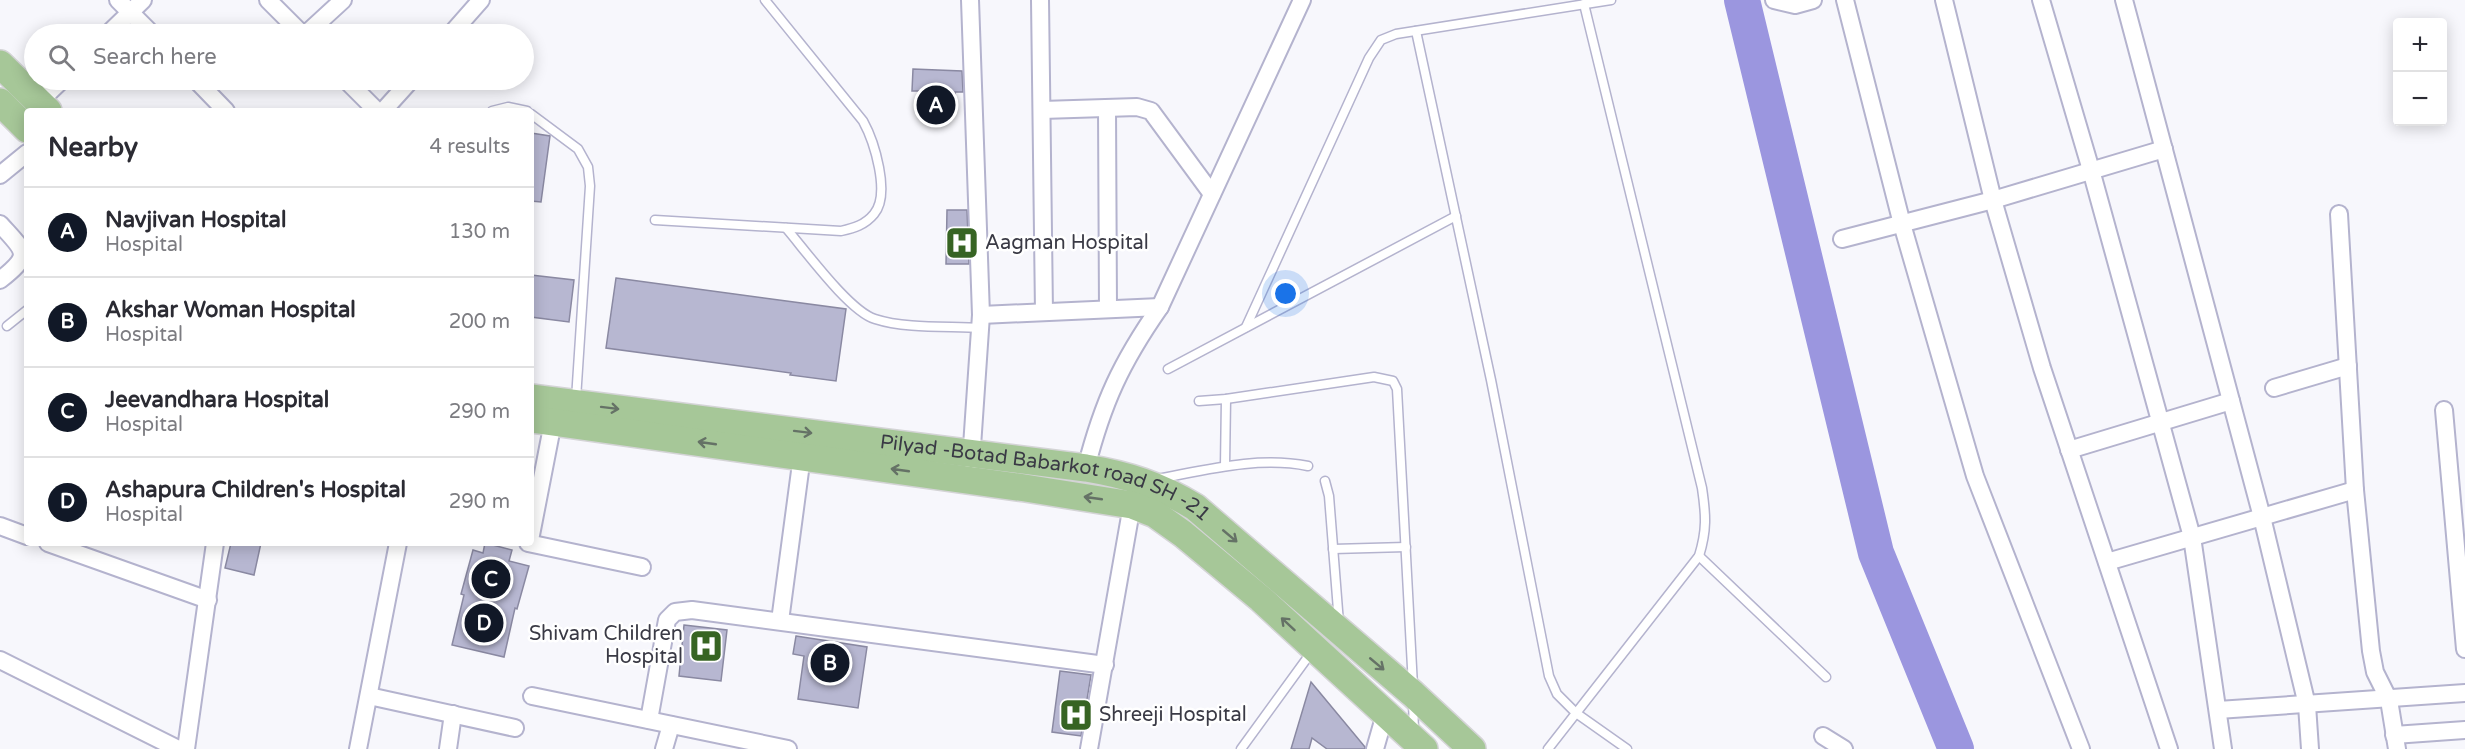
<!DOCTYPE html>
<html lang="en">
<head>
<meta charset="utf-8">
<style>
  :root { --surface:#fff; --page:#f2f2f3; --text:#2b2b33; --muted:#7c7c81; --line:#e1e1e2; --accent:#111827 }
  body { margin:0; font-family:"Varela Round",sans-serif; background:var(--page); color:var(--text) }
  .controls { position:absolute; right:18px; top:18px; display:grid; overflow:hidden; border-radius:6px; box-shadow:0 3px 15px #0003 }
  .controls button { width:54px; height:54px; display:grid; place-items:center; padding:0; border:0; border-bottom:2px solid var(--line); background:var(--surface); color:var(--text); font:30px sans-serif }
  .you { position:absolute; left:1286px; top:294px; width:21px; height:21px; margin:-15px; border:4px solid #fff; border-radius:50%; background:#1a73e8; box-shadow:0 0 0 9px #1a73e833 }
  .badge { display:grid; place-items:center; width:39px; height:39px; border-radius:50%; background:var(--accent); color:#fff; font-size:20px; font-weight:700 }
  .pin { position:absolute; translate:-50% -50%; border:3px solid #fff; box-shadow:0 2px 6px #0006 }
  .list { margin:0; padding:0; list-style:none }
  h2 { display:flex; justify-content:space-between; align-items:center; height:78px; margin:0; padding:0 24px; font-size:26px }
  h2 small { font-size:20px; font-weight:400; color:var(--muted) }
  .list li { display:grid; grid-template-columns:39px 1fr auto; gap:18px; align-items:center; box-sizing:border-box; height:90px; padding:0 24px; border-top:2px solid var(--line) }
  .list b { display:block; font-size:22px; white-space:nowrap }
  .list p { margin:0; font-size:20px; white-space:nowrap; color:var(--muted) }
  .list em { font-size:20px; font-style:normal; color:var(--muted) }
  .icon { flex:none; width:33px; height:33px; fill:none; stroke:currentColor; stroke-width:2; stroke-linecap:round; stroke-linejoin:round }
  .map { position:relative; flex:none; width:2465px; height:749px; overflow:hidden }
  .search { position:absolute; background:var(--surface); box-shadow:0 3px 15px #0003; left:24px; top:24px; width:510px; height:66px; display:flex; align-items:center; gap:15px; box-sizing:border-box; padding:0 21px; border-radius:33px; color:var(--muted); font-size:22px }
  .panel { position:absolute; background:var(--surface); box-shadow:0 3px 15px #0003; left:24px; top:108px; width:510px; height:438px; border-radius:6px }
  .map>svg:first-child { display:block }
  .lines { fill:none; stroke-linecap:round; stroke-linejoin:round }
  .river { stroke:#9b96df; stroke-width:36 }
  .building { fill:#b7b7d1; stroke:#8a89a2; stroke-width:1.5 }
  .service-casing { stroke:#b4b3ce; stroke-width:11 }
  .minor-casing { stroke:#b4b3ce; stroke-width:20 }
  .primary-casing { stroke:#d4d4d6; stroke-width:30 }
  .service { stroke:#fff; stroke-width:8 }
  .minor { stroke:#fff; stroke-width:16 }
  .primary { stroke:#a6c798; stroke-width:27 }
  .oneway { stroke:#657266 }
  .labels { text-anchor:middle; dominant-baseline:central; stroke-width:5; stroke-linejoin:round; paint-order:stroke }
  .poi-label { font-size:20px; fill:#3a3a45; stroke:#fff; text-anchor:start }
  .street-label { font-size:20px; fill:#3a3a45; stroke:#fff }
</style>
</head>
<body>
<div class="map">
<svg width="2465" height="749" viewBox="0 0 2465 749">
  <rect width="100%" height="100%" fill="#f7f7fc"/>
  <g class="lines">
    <!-- river -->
    <polyline class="river" points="1742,0 1876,553 1956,749"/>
  </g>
  <!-- building -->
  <g class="building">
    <polygon points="913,69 962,71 963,92 955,92 955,114 921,114 921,91 912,91"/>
    <polygon points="531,133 550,136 541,202 531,201"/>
    <polygon points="947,210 967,210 969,264 946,264"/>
    <polygon points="531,275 574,280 569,322 531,317"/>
    <polygon points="616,278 846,309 836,381 790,375 791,373 606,348"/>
    <polygon points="231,543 261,543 254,575 225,568"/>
    <polygon points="485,543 512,550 509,561 529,566 517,609 515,608 504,657 452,645 464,595 461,594 473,550 483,553"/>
    <polygon points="684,625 727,630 721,681 679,676"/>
    <polygon points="796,636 867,647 858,708 798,699 804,656 793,654"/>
    <polygon points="1060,671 1091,675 1081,736 1052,732"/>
    <polygon points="1311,682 1365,747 1365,749 1327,749 1312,738 1309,749 1291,749"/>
  </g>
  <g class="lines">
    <defs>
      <g id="service">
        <polyline points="1416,31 1491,380 1549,676 1557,694 1576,713 1627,749"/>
        <polyline points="492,111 508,107 527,111"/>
        <polyline points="531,114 578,149 588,167 590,186 576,399"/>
        <path d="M655,220l186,11c13,-3 24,-6 33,-17 17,-20 0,-73 -11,-93l-98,-121"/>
        <path d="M786,228c19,22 63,83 89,91 31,10 73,7 106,9"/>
        <polyline points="7,326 27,310"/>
        <polyline points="1246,327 1369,58 1381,40 1396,34 1611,0"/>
        <polyline points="1168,369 1456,216"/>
        <polyline points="1199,401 1226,399 1374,377 1393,381 1397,389 1413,686"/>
        <polyline points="1225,466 1226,399"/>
        <path d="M1157,479c49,-9 101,-23 151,-13"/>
        <polyline points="1325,481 1329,496 1339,623"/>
        <polyline points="1333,549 1406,547"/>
        <polyline points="1699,556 1826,677"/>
        <polyline points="1413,702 1414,731"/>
        <polyline points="1241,749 1313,650"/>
        <path d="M1548,749l151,-193c8,-26 7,-41 3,-68l-118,-484"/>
      </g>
      <g id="minor">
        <polyline points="118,0 152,34"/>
        <polyline points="268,0 302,34"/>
        <polyline points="970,0 981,315 971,461"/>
        <polyline points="1040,0 1044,312"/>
        <polyline points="1774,0 1795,5 1813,0"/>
        <polyline points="1845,0 1902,224 1975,476 2081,749"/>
        <polyline points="1944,0 1993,200 2042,368 2169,749"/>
        <polyline points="2041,0 2091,170 2192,537 2223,749"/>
        <polyline points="2124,0 2262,517 2307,705 2310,749"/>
        <polyline points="108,34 143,0"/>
        <polyline points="306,34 343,0"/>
        <polyline points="451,34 481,0"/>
        <polyline points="196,80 226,111"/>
        <polyline points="346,80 377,111"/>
        <polyline points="39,102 62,80"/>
        <polyline points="1107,108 1108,309"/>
        <polyline points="1042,110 1137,107 1151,111 1212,194"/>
        <polyline points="383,111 411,80"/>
        <polyline points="0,175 27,153"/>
        <polyline points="2339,214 2355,490 2371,651 2375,672 2389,700 2397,749"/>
        <path d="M0,224c25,28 33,30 0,56"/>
        <polyline points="1842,239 1993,200 2164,149"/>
        <polyline points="981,315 1160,307"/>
        <polyline points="2274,388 2348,366"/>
        <polyline points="2444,410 2465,649"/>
        <polyline points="2069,450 2231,401"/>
        <path d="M1086,468c17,-66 35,-105 74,-161l142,-307"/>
        <polyline points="0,526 27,536"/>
        <polyline points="531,535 553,422"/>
        <polyline points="48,543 208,600"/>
        <polyline points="528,543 642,567"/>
        <polyline points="2107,562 2355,490"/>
        <polyline points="780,621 802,456"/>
        <polyline points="0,660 178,749"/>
        <polyline points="369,696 515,728"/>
        <polyline points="532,696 788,749"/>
        <polyline points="2218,710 2465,693"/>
        <polyline points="649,720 667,620 675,612 692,610 1105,665"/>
        <polyline points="2394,735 2465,730"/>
        <polyline points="1823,736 1844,749"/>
        <polyline points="186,749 215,543"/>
        <polyline points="358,749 398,543"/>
        <polyline points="448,749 453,714"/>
        <polyline points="664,749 671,725"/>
        <polyline points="1089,749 1132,505"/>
        <polyline points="1375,749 1385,714"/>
      </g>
      <g id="primary">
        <polyline points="0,64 48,111"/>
        <polyline points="0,102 27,129"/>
        <path id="s1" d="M531,398l555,70c42,7 73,17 109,39l218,187 59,55"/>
        <polyline points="531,419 1025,488 1132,505 1155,514 1183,534 1261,599 1424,749"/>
      </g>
    </defs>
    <!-- service casing -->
    <use href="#service" class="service-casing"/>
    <!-- minor casing -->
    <use href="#minor" class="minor-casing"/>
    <!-- primary casing -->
    <use href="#primary" class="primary-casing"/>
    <!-- service -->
    <use href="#service" class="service"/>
    <!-- minor -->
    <use href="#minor" class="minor"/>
    <!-- primary -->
    <use href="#primary" class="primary"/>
  </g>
  <!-- one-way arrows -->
  <defs><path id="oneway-shaft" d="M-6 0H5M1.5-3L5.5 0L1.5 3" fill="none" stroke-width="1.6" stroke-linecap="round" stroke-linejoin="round" transform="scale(1.5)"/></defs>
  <g class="oneway">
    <use href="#oneway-shaft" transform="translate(610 408) rotate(7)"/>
    <use href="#oneway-shaft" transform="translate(803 432) rotate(7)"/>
    <use href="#oneway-shaft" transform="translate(707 443) rotate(-172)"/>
    <use href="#oneway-shaft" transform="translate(900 470) rotate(-172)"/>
    <use href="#oneway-shaft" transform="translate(1093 498) rotate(-172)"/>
    <use href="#oneway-shaft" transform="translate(1230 536) rotate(40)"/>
    <use href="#oneway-shaft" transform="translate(1288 624) rotate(-137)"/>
    <use href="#oneway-shaft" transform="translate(1377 664) rotate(40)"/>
  </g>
  <!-- icons -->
  <defs>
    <symbol id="hospital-square" viewBox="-11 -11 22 22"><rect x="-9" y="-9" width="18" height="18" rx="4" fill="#376423" stroke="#fff"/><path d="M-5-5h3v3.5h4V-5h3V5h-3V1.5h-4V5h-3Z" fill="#fff"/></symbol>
  </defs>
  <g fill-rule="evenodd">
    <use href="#hospital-square" x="943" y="224" width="38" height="38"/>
    <use href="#hospital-square" x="687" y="627" width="38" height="38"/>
    <use href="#hospital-square" x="1057" y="696" width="38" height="38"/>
  </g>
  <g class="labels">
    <!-- poi labels -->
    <g class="poi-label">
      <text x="985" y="243">Aagman Hospital</text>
      <text x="683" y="634" text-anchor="end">Shivam Children<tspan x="683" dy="23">Hospital</tspan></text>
      <text x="1099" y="715">Shreeji Hospital</text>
    </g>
    <!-- street labels -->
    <g class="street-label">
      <text stroke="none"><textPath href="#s1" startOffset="522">Pilyad -Botad Babarkot road SH -21</textPath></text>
    </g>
  </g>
</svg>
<div class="controls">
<button>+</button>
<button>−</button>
</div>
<div class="you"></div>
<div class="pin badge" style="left:936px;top:105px">A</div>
<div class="pin badge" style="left:830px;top:663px">B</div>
<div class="pin badge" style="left:491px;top:579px">C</div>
<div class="pin badge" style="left:484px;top:623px">D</div>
<div class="search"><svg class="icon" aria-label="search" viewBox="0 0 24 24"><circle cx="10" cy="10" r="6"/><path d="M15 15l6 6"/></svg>Search here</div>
<section class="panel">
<h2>Nearby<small>4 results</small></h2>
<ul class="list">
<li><span class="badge">A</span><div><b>Navjivan Hospital</b><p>Hospital</p></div><em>130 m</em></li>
<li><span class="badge">B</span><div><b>Akshar Woman Hospital</b><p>Hospital</p></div><em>200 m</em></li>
<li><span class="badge">C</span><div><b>Jeevandhara Hospital</b><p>Hospital</p></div><em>290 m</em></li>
<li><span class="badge">D</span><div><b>Ashapura Children's Hospital</b><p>Hospital</p></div><em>290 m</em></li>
</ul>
</section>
</div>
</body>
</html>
